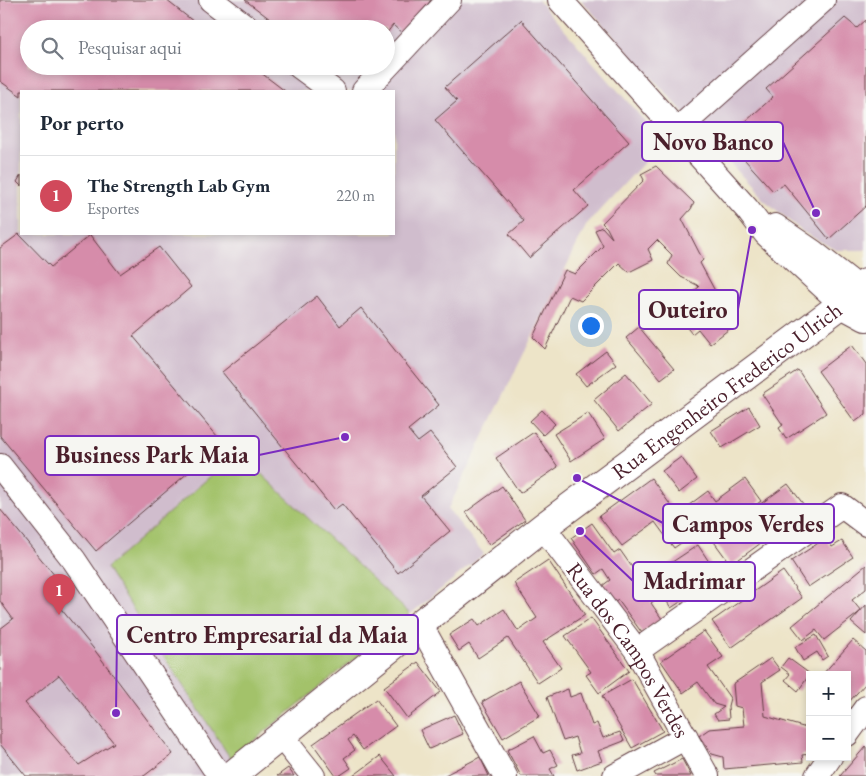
<!DOCTYPE html>
<html lang="pt">
<head>
<meta charset="utf-8">
<style>
  :root { --surface:#fff; --page:#f6f6f7; --text:#1f2937; --muted:#747a83; --line:#e0e1e3; --accent:#d1495b }
  body { margin:0; font-family:"EB Garamond",serif; background:var(--page); color:var(--text) }
  .controls { position:absolute; right:15px; bottom:15px; display:grid; overflow:hidden; border-radius:0px; box-shadow:0 2px 8px #0003 }
  .controls button { width:45px; height:45px; display:grid; place-items:center; padding:0; border:0; border-bottom:1px solid var(--line); background:var(--surface); color:var(--text); font:25px sans-serif }
  .you { position:absolute; left:590px; top:325px; width:18px; height:18px; margin:-12px; border:4px solid #fff; border-radius:50%; background:#1a73e8; box-shadow:0 0 0 8px #1a73e833 }
  .badge { display:grid; place-items:center; width:32px; height:32px; border-radius:50%; background:var(--accent); color:#fff; font-size:16px; font-weight:700 }
  .pin { position:absolute; translate:-50% -41px; filter:drop-shadow(0 1px 2px #0008) }
  .pin::after { content:''; position:absolute; top:26px; width:18px; height:15px; background:inherit; clip-path:polygon(0 0,100% 0,50% 100%) }
  .list { margin:0; padding:0; list-style:none }
  h2 { display:flex; justify-content:space-between; align-items:center; height:65px; margin:0; padding:0 20px; font-size:21px }
  h2 small { font-size:16px; font-weight:400; color:var(--muted) }
  .list li { display:grid; grid-template-columns:32px 1fr auto; gap:15px; align-items:center; box-sizing:border-box; height:80px; padding:0 20px; border-top:1px solid var(--line) }
  .list b { display:block; font-size:19px; white-space:nowrap }
  .list p { margin:0; font-size:16px; white-space:nowrap; color:var(--muted) }
  .list em { font-size:16px; font-style:normal; color:var(--muted) }
  .icon { flex:none; width:28px; height:28px; fill:none; stroke:currentColor; stroke-width:2; stroke-linecap:round; stroke-linejoin:round }
  .map { position:relative; flex:none; width:866px; height:776px; overflow:hidden }
  .search { position:absolute; background:var(--surface); box-shadow:0 2px 8px #0003; left:20px; top:20px; width:375px; height:55px; display:flex; align-items:center; gap:12px; box-sizing:border-box; padding:0 18px; border-radius:28px; color:var(--muted); font-size:19px }
  .panel { position:absolute; background:var(--surface); box-shadow:0 2px 8px #0003; left:20px; top:90px; width:375px; height:145px; border-radius:0px }
  .map>svg:first-child { display:block }
  .industrial { fill:#d0bdcd; fill-rule:evenodd }
  .green { fill:#a3c26a; stroke:#76704a }
  .building { fill:#d68caa; fill-rule:evenodd }
  .lines { fill:none; stroke-linecap:round; stroke-linejoin:round }
  .minor-casing { stroke:#623d43; stroke-width:26 }
  .major-casing { stroke:#623d43; stroke-width:30 }
  .minor { stroke:#fff; stroke-width:24 }
  .major { stroke:#fff; stroke-width:28 }
  .labels { text-anchor:middle; dominant-baseline:central; stroke-width:5; stroke-linejoin:round; paint-order:stroke }
  .street-label { font-size:22px; fill:#4a1f2b; stroke:#f6f6f2 }
  .leader { fill:none; stroke:#7b2cbf; stroke-width:2 }
  .callout-dot { fill:#7b2cbf; stroke:#f6f6f2; stroke-width:2 }
  .callout { fill:#f6f6f2; stroke:#7b2cbf; stroke-width:2 }
  .callout-label { font-size:24px; text-anchor:middle; font-weight:bold; fill:#4a1f2b }
</style>
</head>
<body>
<div class="map">
<svg width="866" height="776" viewBox="0 0 866 776">
  <rect width="100%" height="100%" fill="#f6f6f2"/>
  <filter id="ink" filterUnits="userSpaceOnUse"><feTurbulence type="fractalNoise" baseFrequency=".02" numOctaves="2"/><feDisplacementMap in="SourceGraphic" scale="10" xChannelSelector="R" yChannelSelector="G"/><feConvolveMatrix kernelMatrix="1 2 1 2 8 2 1 2 1" color-interpolation-filters="sRGB"/></filter>
  <filter id="wash" filterUnits="userSpaceOnUse"><feTurbulence type="fractalNoise" baseFrequency=".0096" numOctaves="4" result="noise"/><feDisplacementMap in="SourceGraphic" scale="20" xChannelSelector="R" yChannelSelector="G"/><feGaussianBlur stdDeviation="1.12" result="paint"/><feColorMatrix in="noise" values="0 0 0 0 0 0 0 0 0 0 0 0 0 0 0 0 0 1.4 0 .05"/><feComposite in="paint" operator="in"/></filter>
  <g filter="url(#wash)">
    <rect width="100%" height="100%" fill="#ede4c8"/>
    <!-- industrial -->
    <g class="industrial">
      <path d="M0,0h538l125,142 -76,82 -139,285 36,45 -273,222h-211zM29,29h357v37h-357zM21,91h373v143h-373z"/>
      <polygon points="581,0 866,0 866,249 864,250 836,250 803,232 763,199"/>
    </g>
    <!-- green -->
    <polygon class="green" points="238,452 410,614 231,759 106,568"/>
    <g id="blocks">
      <!-- building -->
      <g class="building">
        <polygon points="0,0 166,0 203,29 29,29 29,66 252,66 285,91 21,91 21,96 0,81"/>
        <polygon points="245,0 431,0 404,35 393,25 386,34 386,29 283,29"/>
        <polygon points="845,18 857,28 866,20 866,206 829,239 784,184 773,191 726,139 773,97 766,89"/>
        <polygon points="521,20 629,142 574,190 588,206 529,258 509,234 524,221 435,120 457,101 445,87"/>
        <polygon points="656,166 694,203 691,209 682,219 703,260 700,263 728,315 713,301 733,326 710,344 698,329 692,334 672,309 699,287 697,285 681,277 668,264 672,255 657,240 648,249 653,260 629,272 619,263 581,301 570,296 545,349 533,337 565,270 575,274 603,246 595,230 602,227 612,238 607,228 602,223 644,180 641,174"/>
        <polygon points="21,175 21,186 17,182"/>
        <polygon points="19,234 51,267 90,235 120,274 159,247 191,287 133,336 223,443 96,551 0,436 0,248"/>
        <polygon points="317,296 340,326 361,308 439,405 408,430 418,442 430,433 457,467 421,496 450,531 398,573 342,504 334,510 222,372"/>
        <polygon points="639,327 674,369 661,379 626,338"/>
        <polygon points="852,345 866,364 866,414 855,422 818,371"/>
        <polygon points="606,351 616,364 586,386 576,374"/>
        <polygon points="798,370 826,413 786,439 779,428 783,425 762,394"/>
        <polygon points="626,373 652,404 619,431 594,400"/>
        <polygon points="749,407 760,425 722,448 711,431"/>
        <polygon points="542,410 555,424 543,435 530,421"/>
        <polygon points="588,413 605,439 571,461 554,434"/>
        <polygon points="534,432 558,467 520,493 496,458"/>
        <polygon points="681,457 697,479 679,493 662,471"/>
        <polygon points="651,478 677,514 708,491 715,501 745,479 761,501 745,513 765,540 731,565 712,539 729,527 720,515 674,548 655,522 622,546 599,516"/>
        <polygon points="788,484 807,509 774,534 755,508"/>
        <polygon points="502,486 525,520 489,545 466,512"/>
        <path d="M0,509l60,73 -12,11 45,55 80,106 -29,22h-118l-26,-32v-115l13,-10 -13,-18zM59,675l55,68 -35,22 -54,-62z"/>
        <polygon points="592,523 614,554 620,550 655,600 651,603 662,619 642,633 618,600 614,603 602,586 610,580 603,569 596,574 571,538"/>
        <polygon points="826,538 832,547 842,541 853,557 808,587 791,561"/>
        <polygon points="698,545 719,577 671,608 651,576"/>
        <polygon points="548,560 585,615 543,642 561,668 538,683 508,638 478,658 469,644 459,651 449,635 474,619 479,626 504,609 518,631 537,618 514,583"/>
        <polygon points="866,565 866,589 852,600 861,611 824,640 816,630 803,640 792,626"/>
        <polygon points="783,571 802,598 731,648 712,621"/>
        <polygon points="866,605 866,635 851,622"/>
        <polygon points="591,618 629,671 599,693 586,675 591,672 565,636"/>
        <polygon points="704,631 723,657 708,667 730,698 728,706 729,719 718,720 714,714 724,707 714,704 698,682 683,693 661,661"/>
        <polygon points="816,635 828,656 822,660 817,652 803,661 795,647"/>
        <polygon points="853,640 866,651 866,683 847,704 847,675 822,675"/>
        <polygon points="771,658 780,670 762,682 765,716 810,729 810,754 802,755 803,762 724,769 723,757 712,754 699,736 709,729 744,726 742,708 735,706 733,684"/>
        <polygon points="788,658 810,674 798,691 785,680 790,674 781,667"/>
        <polygon points="418,662 441,692 407,718 384,687"/>
        <polygon points="632,679 663,731 632,748 602,696"/>
        <polygon points="519,681 540,716 503,738 482,702"/>
        <polygon points="568,689 570,697 581,693 592,725 597,723 603,738 620,732 624,741 598,751 602,761 577,770 572,755 580,753 575,737 563,741 547,697"/>
        <polygon points="376,699 396,726 363,750 353,736 348,740 355,750 344,758 351,768 339,776 336,776 313,744"/>
        <polygon points="454,715 463,734 429,749 420,730"/>
        <polygon points="534,736 543,753 550,750 558,765 550,769 554,776 521,776 507,750"/>
        <polygon points="866,746 866,776 840,776"/>
        <polygon points="380,756 396,776 353,776"/>
        <polygon points="480,757 489,776 446,776 445,775"/>
        <polygon points="682,759 691,776 656,776 654,773"/>
        <polygon points="288,768 294,776 277,776"/>
      </g>
    </g>
  </g>
  <g filter="url(#ink)">
    <use href="#blocks" fill-opacity="0" stroke="#623d43" stroke-width="1"/>
    <g class="lines">
      <defs>
        <g id="minor">
          <polyline points="211,0 249,29"/>
          <polyline points="560,0 747,209 766,234 842,304"/>
          <polyline points="299,66 333,91"/>
          <polyline points="364,91 449,0"/>
          <polyline points="677,130 823,0"/>
          <polyline points="775,226 813,252 860,289"/>
          <polyline points="0,466 74,560 213,766 221,776"/>
          <path id="s1" d="M543,527l94,124 70,125"/>
          <polyline points="420,624 505,776"/>
          <polyline points="637,651 842,506 866,524"/>
          <polyline points="847,734 866,708"/>
          <polyline points="281,736 313,776"/>
          <polyline points="615,776 686,737"/>
          <polyline points="817,776 830,757"/>
        </g>
        <g id="major">
          <polyline points="842,304 866,317"/>
          <path id="s2" d="M231,776l189,-152 123,-97 299,-223 24,-21"/>
        </g>
      </defs>
      <!-- minor casing -->
      <use href="#minor" class="minor-casing"/>
      <!-- major casing -->
      <use href="#major" class="major-casing"/>
      <!-- minor -->
      <use href="#minor" class="minor"/>
      <!-- major -->
      <use href="#major" class="major"/>
    </g>
  </g>
  <g class="labels">
    <!-- street labels -->
    <g class="street-label">
      <text stroke="none"><textPath href="#s2" startOffset="628">Rua Engenheiro Frederico Ulrich</textPath></text>
      <text stroke="none"><textPath href="#s1" startOffset="150">Rua dos Campos Verdes</textPath></text>
    </g>
  </g>
  <!-- callouts -->
  <path class="leader" d="M816 213L783 142M752 230L738 309M345 437L259 455M577 478L663 523M580 531L633 581M116 713L117 635"/>
  <g class="callout-dot">
    <circle cx="816" cy="213" r="5"/>
    <circle cx="752" cy="230" r="5"/>
    <circle cx="345" cy="437" r="5"/>
    <circle cx="577" cy="478" r="5"/>
    <circle cx="580" cy="531" r="5"/>
    <circle cx="116" cy="713" r="5"/>
  </g>
  <g class="callout">
    <rect x="642" y="122" width="141" height="39" rx="5"/>
    <rect x="639" y="290" width="99" height="39" rx="5"/>
    <rect x="45" y="436" width="214" height="39" rx="5"/>
    <rect x="663" y="504" width="171" height="39" rx="5"/>
    <rect x="633" y="562" width="122" height="39" rx="5"/>
    <rect x="117" y="615" width="301" height="39" rx="5"/>
  </g>
  <g class="callout-label">
    <text x="713" y="150">Novo Banco</text>
    <text x="688" y="318">Outeiro</text>
    <text x="152" y="463">Business Park Maia</text>
    <text x="748" y="532">Campos Verdes</text>
    <text x="694" y="589">Madrimar</text>
    <text x="267" y="643">Centro Empresarial da Maia</text>
  </g>
</svg>
<div class="controls">
<button>+</button>
<button>−</button>
</div>
<div class="you"></div>
<div class="pin badge" style="left:59px;top:615px">1</div>
<div class="search"><svg class="icon" aria-label="search" viewBox="0 0 24 24"><circle cx="10" cy="10" r="6"/><path d="M15 15l6 6"/></svg>Pesquisar aqui</div>
<section class="panel">
<h2>Por perto<small></small></h2>
<ul class="list">
<li><span class="badge">1</span><div><b>The Strength Lab Gym</b><p>Esportes</p></div><em>220 m</em></li>
</ul>
</section>
</div>
</body>
</html>
